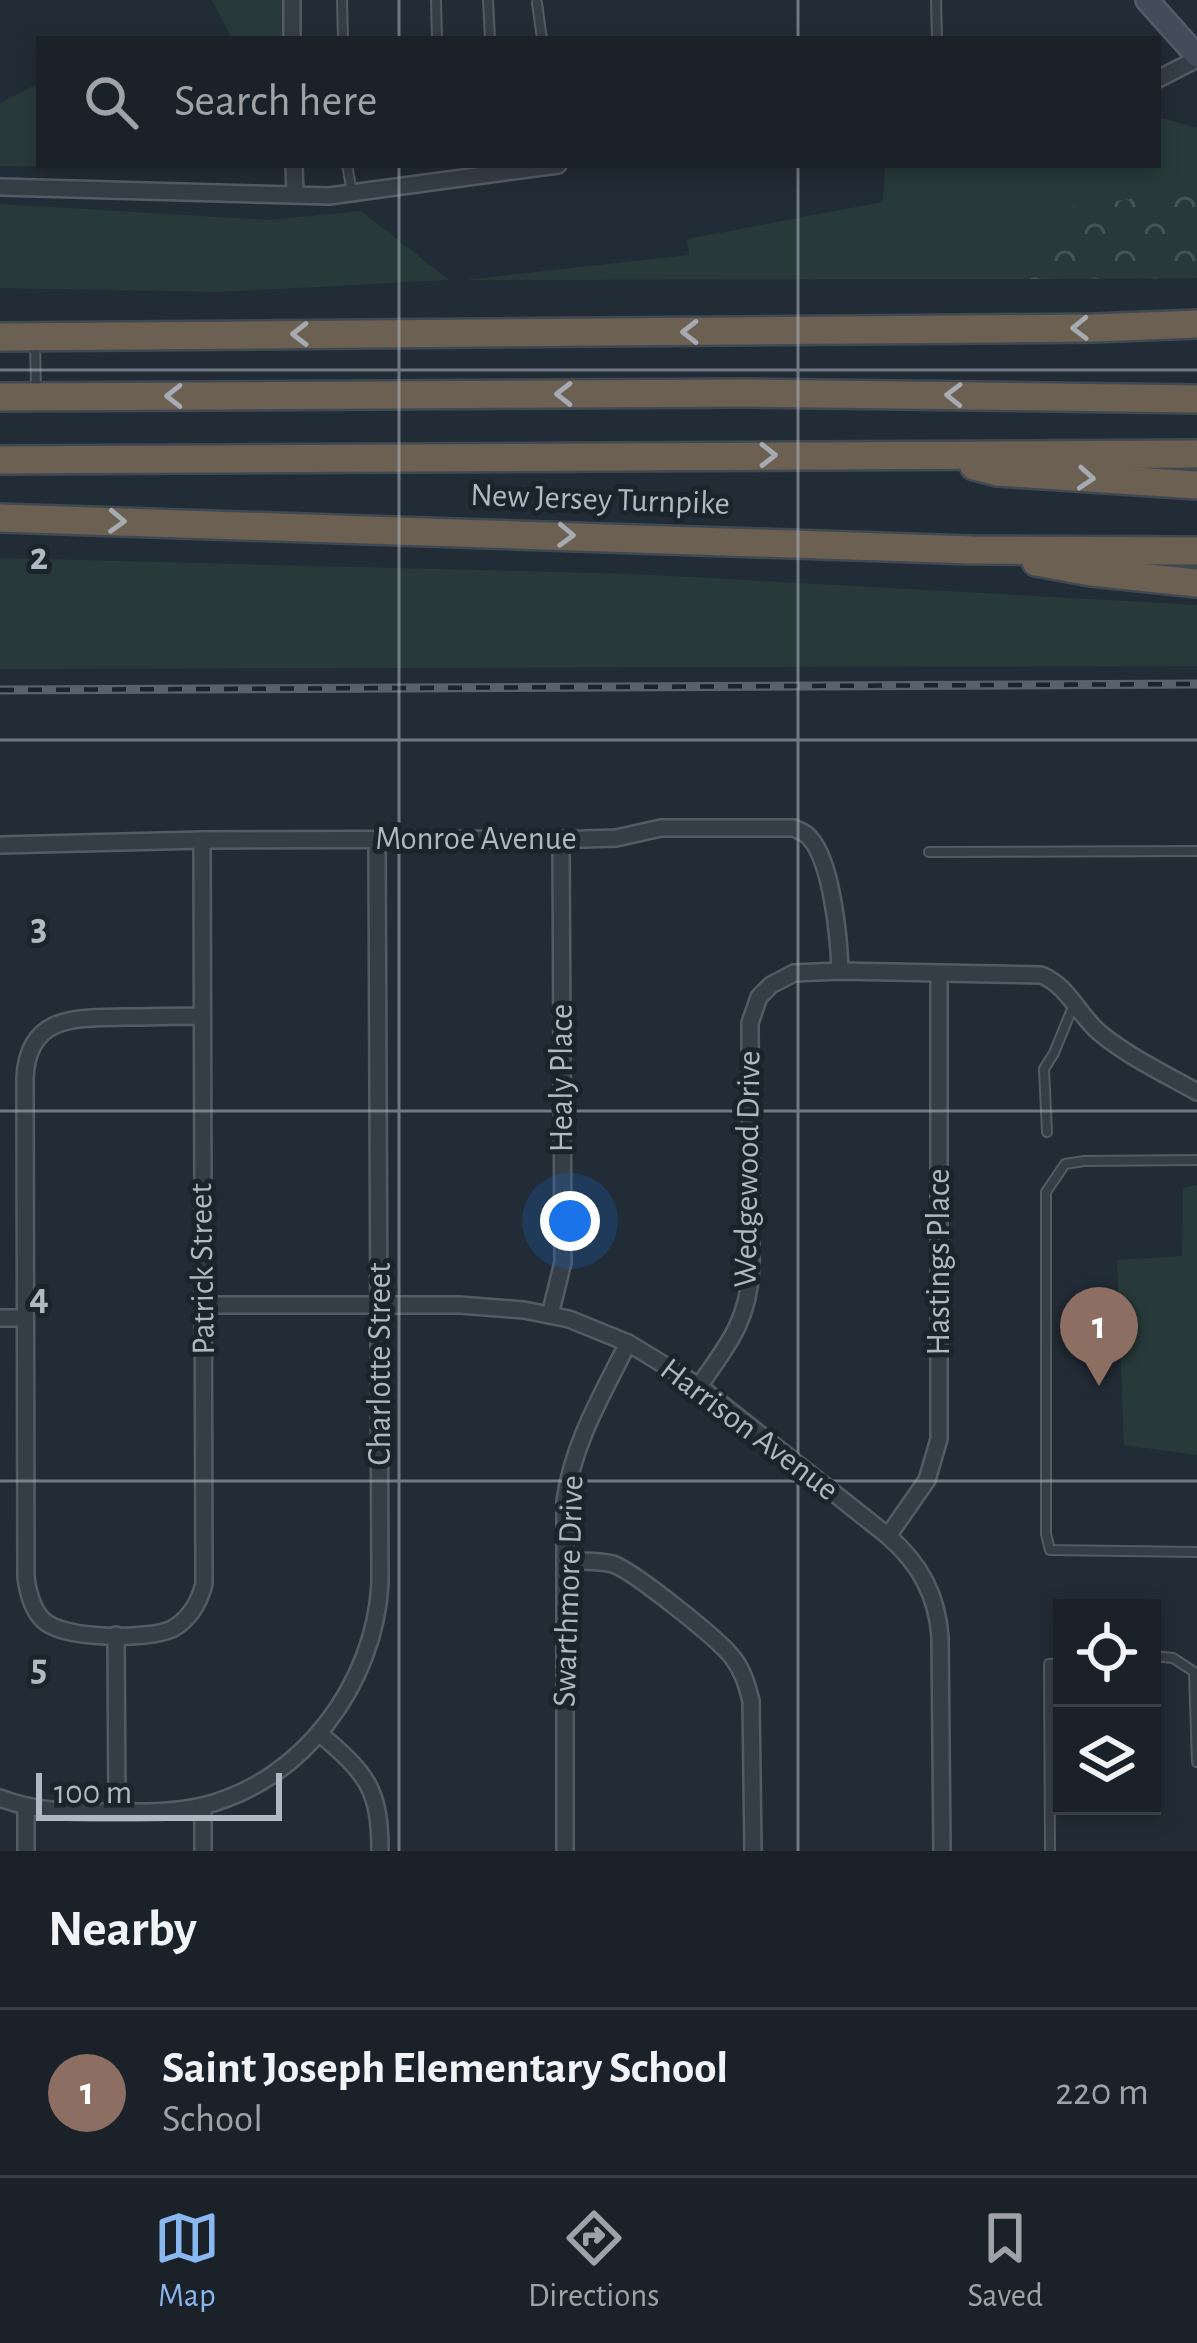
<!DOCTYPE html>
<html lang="en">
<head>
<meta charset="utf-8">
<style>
  :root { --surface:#1a2128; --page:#232930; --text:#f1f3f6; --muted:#9fa3a8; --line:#383e45; --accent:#89b7ef }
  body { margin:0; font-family:"Alegreya Sans",sans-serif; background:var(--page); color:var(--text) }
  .controls { position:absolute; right:36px; bottom:36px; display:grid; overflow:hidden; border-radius:0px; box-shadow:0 6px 18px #0003 }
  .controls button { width:108px; height:108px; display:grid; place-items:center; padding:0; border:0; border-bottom:3px solid var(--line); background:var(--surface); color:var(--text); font:60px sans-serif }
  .scale { position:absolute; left:36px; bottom:30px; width:246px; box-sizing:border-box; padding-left:12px; border:6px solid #b0b8c3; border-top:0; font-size:33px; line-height:42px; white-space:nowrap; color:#b0b8c3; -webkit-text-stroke:9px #1b232b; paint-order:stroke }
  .you { position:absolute; left:570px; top:1221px; width:42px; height:42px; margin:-30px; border:9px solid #fff; border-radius:50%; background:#1a73e8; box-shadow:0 0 0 18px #1a73e833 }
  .badge { display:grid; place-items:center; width:78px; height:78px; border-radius:50%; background:var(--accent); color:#fff; font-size:39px; font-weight:700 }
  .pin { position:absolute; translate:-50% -99px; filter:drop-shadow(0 3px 6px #0008) }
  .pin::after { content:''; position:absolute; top:63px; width:42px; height:36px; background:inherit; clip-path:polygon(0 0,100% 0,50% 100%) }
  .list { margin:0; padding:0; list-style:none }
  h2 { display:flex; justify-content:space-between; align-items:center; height:156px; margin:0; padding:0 48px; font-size:51px }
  h2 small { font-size:39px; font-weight:400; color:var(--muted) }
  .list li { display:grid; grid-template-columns:78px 1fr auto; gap:36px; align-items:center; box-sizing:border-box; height:168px; padding:0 48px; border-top:3px solid var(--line) }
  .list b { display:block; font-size:45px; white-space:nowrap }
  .list p { margin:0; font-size:39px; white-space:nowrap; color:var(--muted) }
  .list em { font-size:39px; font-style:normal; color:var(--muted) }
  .icon { flex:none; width:66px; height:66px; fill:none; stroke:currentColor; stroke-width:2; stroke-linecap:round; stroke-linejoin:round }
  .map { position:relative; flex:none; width:1197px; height:1851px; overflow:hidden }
  .search { position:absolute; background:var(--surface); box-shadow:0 6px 18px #0003; left:36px; right:36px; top:36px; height:132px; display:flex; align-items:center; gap:30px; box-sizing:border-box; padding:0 42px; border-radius:0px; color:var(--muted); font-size:45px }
  .sheet { height:324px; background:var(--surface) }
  nav { display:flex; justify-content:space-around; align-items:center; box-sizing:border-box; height:168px; border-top:3px solid var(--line); background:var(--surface); font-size:33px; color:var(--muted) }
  nav a { display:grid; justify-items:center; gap:6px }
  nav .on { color:var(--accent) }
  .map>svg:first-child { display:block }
  .green { fill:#273a39 }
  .forest { fill:url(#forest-crowns) }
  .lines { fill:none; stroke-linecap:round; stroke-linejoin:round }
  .service-casing { stroke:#535b64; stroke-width:12 }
  .minor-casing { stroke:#535b64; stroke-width:20 }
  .secondary-casing { stroke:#535b64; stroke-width:26 }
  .motorway-casing { stroke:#404851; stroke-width:32 }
  .service { stroke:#353d47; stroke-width:8 }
  .minor { stroke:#353d47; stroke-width:15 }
  .secondary { stroke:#434d59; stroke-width:21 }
  .motorway { stroke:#6c6053; stroke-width:27 }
  .rail-casing { stroke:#57626d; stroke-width:9 }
  .rail { stroke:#1b232b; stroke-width:4.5; stroke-dasharray:14; stroke-linecap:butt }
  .oneway { stroke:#a6abb2 }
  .grid { fill:none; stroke:#b0b8c3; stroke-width:3; stroke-opacity:0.55 }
  .labels { text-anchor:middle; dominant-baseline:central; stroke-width:10; stroke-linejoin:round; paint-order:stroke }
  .street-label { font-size:33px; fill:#b0b8c3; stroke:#1b232b }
  .grid-label { font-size:39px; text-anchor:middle; font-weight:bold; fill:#b0b8c3; stroke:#1b232b; stroke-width:10; stroke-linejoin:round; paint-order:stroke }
</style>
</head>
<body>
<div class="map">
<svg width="1197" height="1851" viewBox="0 0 1197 1851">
  <defs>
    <pattern id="forest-crowns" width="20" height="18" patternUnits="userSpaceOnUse" patternTransform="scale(3)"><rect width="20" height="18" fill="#273a39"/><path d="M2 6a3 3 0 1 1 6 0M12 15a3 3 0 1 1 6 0" fill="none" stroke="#445454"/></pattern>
  </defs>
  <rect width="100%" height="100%" fill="#222c36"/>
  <!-- green -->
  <g class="green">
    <polygon points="212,0 292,0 290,39 232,39"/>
    <polygon points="39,83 39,165 279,165 279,168 0,166 0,103"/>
    <polygon points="1158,117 1197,128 1197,190 1063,208 1029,279 464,280 689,255 687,239 883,202 885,165 1158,165"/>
    <polygon points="0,204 269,220 361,211 449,280 220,292 0,288"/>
    <polygon points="0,558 636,574 1197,605 1197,666 0,669"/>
    <polygon points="1197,1185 1197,1455 1124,1445 1117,1260 1182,1256 1183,1188"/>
  </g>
  <!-- forest -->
  <polygon class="forest" points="1197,190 1197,278 1029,279 1063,208"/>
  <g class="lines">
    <defs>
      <g id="service">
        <polyline points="342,0 343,39"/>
        <polyline points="436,0 437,39"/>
        <polyline points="488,0 490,39"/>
        <polyline points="936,0 937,39"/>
        <polyline points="537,3 542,39"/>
        <polyline points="347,165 352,192"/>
        <polyline points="35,344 36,389"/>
        <polyline points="929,852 1197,851"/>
        <polyline points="1047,1132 1044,1069 1054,1053 1074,1004"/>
        <polyline points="1197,1160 1084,1161 1065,1164 1046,1192 1046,1534 1050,1550 1197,1552"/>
        <polyline points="1152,1656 1173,1658 1196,1673"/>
        <polyline points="1194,1673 1197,1762"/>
        <polyline points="1050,1851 1049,1664 1062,1663"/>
      </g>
      <g id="minor">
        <polyline points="292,0 292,39"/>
        <polyline points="1158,79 1197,59"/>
        <polyline points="294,165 295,195"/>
        <polyline points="0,187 329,196 558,165"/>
        <path d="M0,845l202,-5 382,-1 32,-1 45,-10h133c7,4 11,4 16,10 22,25 29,100 30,133"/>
        <path d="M200,1016c-25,0 -51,1 -76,1 -49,1 -96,-2 -99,61l1,499c2,16 6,32 17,43 20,20 105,20 129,9 18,-10 27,-26 32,-45l-2,-744"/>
        <path d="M204,1305h256l64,5 45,9 59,24 71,43 189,150c32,28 49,59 52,101l2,214"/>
        <polyline points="550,1315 563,1262 561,839"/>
        <polyline points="0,1318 24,1318"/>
        <path d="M699,1386c29,-41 50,-66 52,-119l-1,-244 9,-26 12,-12 23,-12 46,-2 201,4c28,11 37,40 59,58 29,24 65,41 97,59"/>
        <polyline points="888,1536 927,1480 939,1439 939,975"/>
        <path d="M565,1561c16,0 32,-1 48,3 20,7 106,75 120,94 10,13 14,27 18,43l2,150"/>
        <polyline points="116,1635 117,1812"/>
        <path d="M319,1733c47,40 61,55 61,118"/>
        <path d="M0,1798c36,14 71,14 109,14 31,0 63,1 93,-6 101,-24 173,-123 178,-223l-3,-743"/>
        <polyline points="26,1806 26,1851"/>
        <polyline points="203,1806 203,1851"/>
        <path d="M565,1851v-350c8,-58 37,-106 63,-158"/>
      </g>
      <polyline id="secondary" points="1147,0 1197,56"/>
      <g id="motorway">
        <polyline points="0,337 1094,328 1197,324"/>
        <polyline points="0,397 747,393 1197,399"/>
        <polyline points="0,460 1197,454"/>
        <polyline points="974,466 997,472 1197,485"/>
        <polyline points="0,518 972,550 1197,551"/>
        <polyline points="1036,562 1091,572 1197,583"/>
      </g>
    </defs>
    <!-- service casing -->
    <use href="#service" class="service-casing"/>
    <!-- minor casing -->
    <use href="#minor" class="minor-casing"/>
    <!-- secondary casing -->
    <use href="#secondary" class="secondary-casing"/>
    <!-- motorway casing -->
    <use href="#motorway" class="motorway-casing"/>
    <!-- service -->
    <use href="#service" class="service"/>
    <!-- minor -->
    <use href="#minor" class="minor"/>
    <!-- secondary -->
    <use href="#secondary" class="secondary"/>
    <!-- motorway -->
    <use href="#motorway" class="motorway"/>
    <defs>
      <polyline id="rail" points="0,690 1197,684"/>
    </defs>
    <!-- rail casing -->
    <use href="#rail" class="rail-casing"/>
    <!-- rail -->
    <use href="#rail" class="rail"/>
  </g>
  <!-- one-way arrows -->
  <defs><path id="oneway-chevron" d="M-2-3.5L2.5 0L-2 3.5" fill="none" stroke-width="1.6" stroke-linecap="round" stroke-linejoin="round" transform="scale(3)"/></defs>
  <g class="oneway">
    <use href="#oneway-chevron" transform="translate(1080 328) rotate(179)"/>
    <use href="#oneway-chevron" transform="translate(690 332) rotate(180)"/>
    <use href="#oneway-chevron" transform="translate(300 334) rotate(180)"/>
    <use href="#oneway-chevron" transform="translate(564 394) rotate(180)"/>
    <use href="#oneway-chevron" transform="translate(954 395) rotate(-179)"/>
    <use href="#oneway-chevron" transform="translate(174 396) rotate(180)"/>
    <use href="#oneway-chevron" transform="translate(768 455)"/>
    <use href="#oneway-chevron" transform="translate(1086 478) rotate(4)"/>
    <use href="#oneway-chevron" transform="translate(117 521) rotate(2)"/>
    <use href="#oneway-chevron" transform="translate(566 535) rotate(2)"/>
  </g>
  <!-- grid -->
  <path class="grid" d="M399,0v39M798,0v39M399,165v1686M798,165v1686M0,370h1197M0,740h1197M0,1111h1197M0,1481h1197"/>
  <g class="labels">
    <!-- street labels -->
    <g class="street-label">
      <text transform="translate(600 500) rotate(2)">New Jersey Turnpike</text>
      <text x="476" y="839">Monroe Avenue</text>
      <text transform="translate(562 1078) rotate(-90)">Healy Place</text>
      <text transform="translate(748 1169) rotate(-89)">Wedgewood Drive</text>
      <text transform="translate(939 1262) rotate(-90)">Hastings Place</text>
      <text transform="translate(203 1269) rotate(-91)">Patrick Street</text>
      <text transform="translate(380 1364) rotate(-90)">Charlotte Street</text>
      <text transform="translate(749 1430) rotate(37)">Harrison Avenue</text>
      <text transform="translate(569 1591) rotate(-88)">Swarthmore Drive</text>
    </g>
  </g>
  <g class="grid-label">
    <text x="39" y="569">2</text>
    <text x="39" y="939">3</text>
    <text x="39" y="1309">4</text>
    <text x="39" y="1680">5</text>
  </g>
</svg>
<div class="controls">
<button><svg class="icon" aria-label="locate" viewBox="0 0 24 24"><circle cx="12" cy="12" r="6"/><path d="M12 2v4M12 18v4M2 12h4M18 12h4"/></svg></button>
<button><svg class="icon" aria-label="layers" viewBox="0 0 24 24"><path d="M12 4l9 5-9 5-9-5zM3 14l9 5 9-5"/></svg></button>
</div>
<div class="scale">100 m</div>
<div class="you"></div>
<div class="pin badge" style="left:1099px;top:1386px;background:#8d6e63">1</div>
<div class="search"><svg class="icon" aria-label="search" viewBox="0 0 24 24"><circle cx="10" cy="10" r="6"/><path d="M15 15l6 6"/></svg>Search here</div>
</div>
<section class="sheet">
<h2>Nearby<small></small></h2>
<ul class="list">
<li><span class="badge" style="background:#8d6e63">1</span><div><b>Saint Joseph Elementary School</b><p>School</p></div><em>220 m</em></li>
</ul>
</section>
<nav>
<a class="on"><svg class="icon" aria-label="map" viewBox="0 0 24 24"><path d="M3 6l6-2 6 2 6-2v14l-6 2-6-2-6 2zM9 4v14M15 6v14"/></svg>Map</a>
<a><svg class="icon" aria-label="directions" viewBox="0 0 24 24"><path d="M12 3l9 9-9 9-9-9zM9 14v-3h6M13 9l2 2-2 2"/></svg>Directions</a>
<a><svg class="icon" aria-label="saved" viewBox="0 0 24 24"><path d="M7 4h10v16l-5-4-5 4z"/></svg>Saved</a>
</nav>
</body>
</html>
